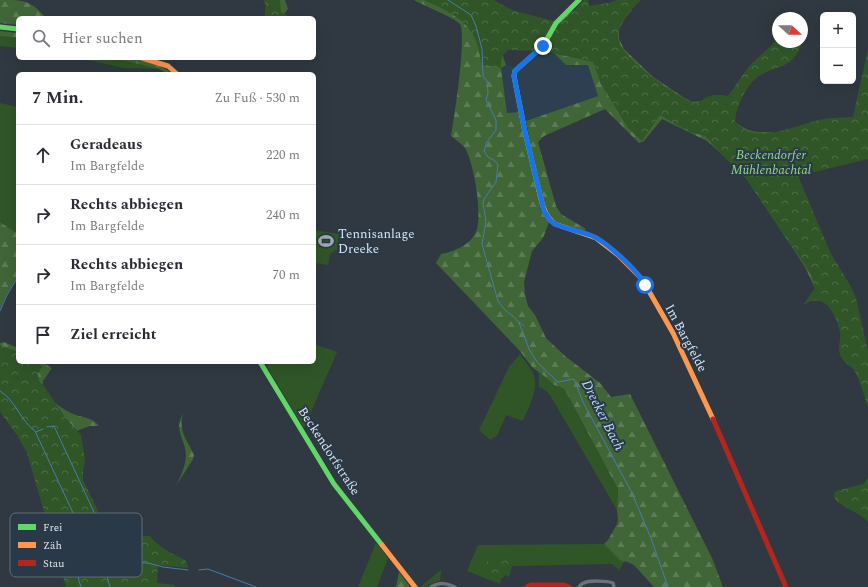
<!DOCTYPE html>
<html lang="de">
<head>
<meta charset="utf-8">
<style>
  :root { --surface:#fff; --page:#f2f2f3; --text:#2b2b33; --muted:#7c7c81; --line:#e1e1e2 }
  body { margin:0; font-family:Spectral,serif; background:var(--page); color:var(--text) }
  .controls { position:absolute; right:12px; top:12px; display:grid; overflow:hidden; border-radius:6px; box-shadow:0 4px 16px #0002 }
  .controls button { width:36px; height:36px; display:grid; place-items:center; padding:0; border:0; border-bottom:1px solid var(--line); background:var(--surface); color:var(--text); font:20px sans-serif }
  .compass { position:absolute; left:772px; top:12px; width:36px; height:36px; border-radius:50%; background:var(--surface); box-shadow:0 4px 16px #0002; rotate:111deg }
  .stop { position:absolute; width:12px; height:12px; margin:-9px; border:3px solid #1a73e8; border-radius:50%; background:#fff }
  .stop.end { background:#1a73e8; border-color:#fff; box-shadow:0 1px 4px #0008 }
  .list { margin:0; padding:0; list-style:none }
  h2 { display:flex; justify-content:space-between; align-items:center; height:52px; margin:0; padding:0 16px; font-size:17px }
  h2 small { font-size:13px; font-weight:400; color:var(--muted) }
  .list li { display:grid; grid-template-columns:26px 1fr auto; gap:12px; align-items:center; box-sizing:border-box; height:60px; padding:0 16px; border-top:1px solid var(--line) }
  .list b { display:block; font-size:15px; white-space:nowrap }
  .list p { margin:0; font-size:13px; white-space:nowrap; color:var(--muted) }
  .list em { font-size:13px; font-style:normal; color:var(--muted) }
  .icon { flex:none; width:22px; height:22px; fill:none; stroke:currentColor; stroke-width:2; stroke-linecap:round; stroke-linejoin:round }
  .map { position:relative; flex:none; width:868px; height:587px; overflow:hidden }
  .search { position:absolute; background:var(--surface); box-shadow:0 4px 16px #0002; left:16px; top:16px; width:300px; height:44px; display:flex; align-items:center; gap:10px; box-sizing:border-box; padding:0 14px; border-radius:6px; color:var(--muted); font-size:15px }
  .panel { position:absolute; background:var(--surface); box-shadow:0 4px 16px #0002; left:16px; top:72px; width:300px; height:292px; border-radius:6px }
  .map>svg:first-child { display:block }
  .built { fill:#2d3f51 }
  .grass { fill:#305628 }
  .forest { fill:url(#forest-firs) }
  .park { fill:url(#park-crowns) }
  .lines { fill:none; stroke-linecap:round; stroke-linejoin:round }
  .stream { stroke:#497cab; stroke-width:1 }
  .street { stroke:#6c7278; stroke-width:3.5 }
  .fast { stroke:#63d668; stroke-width:5 }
  .slow { stroke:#ff974d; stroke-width:5 }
  .jam { stroke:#b3261e; stroke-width:5 }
  .route { stroke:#1a73e8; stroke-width:5 }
  .labels { text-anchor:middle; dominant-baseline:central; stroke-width:4; stroke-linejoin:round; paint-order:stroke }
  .park-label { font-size:13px; font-style:italic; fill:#98d787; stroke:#2a3947 }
  .poi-label { font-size:13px; fill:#dce5ee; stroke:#2a3947; text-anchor:start }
  .street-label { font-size:13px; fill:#dce5ee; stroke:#2a3947 }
  .water-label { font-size:14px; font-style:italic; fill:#c0ddfa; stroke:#2a3947 }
  .key { fill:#2a3947; stroke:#5f6d79; stroke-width:1 }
  .key-label { font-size:11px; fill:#dce5ee }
</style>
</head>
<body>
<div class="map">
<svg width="868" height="587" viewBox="0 0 868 587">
  <defs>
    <pattern id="forest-firs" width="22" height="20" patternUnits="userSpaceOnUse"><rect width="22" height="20" fill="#406637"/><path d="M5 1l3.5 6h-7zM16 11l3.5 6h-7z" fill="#5b7c54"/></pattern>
    <pattern id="park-crowns" width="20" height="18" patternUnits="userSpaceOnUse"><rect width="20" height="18" fill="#305628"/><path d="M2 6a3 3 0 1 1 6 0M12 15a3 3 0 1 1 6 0" fill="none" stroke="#4d6e48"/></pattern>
  </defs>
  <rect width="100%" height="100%" fill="#303941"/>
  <!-- built -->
  <polygon class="built" points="544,48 553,52 566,65 588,65 598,96 526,121 523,111 507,114 501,68 506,65 516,67"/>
  <!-- grass -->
  <g class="grass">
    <polygon points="0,36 18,38 18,48 0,46"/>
    <polygon points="81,58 114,58 152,67 165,71 158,69 123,68"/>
    <polygon points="0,103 18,107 18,234 0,222"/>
    <polygon points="314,230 339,234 337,249 330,254 328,265 314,263"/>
    <polygon points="314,344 337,352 304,428 267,367 269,362 314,362"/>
    <path d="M520,354c5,8 15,18 15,27 1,13 -7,28 -12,40l-17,-6 -9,21 -7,4 -11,-10 30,-63z"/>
    <polygon points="539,372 554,385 561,387 565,390 618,489 617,510 550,395 545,390 539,387"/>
    <polygon points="376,543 388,558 377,587 358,587"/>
    <polygon points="604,544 624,562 618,572 618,569 612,564 512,566 507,559 483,572 501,579 500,584 467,571 478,545"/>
    <path d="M441,570l-1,11c-8,1 -12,6 -20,6z"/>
  </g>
  <!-- forest -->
  <g class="forest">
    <path d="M0,0c25,0 30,0 46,18h-28v7l-18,-2z"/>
    <polygon points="264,0 285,0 288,9 281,18 265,18 266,6"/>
    <path d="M414,0h43l44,51 5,14 -5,3 6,45 12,-1 22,99 8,11 -6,16 -11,13 -8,31 1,12 3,12 7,9 11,23 19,18 35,27 11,14 19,-3 82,164 11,29h-69l-20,-22 -9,-4 -1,1 -3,-1 -17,-17 4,-4 9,-16 1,-4 -1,-10 1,-21 -53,-99 -4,-3 -7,-2 -10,-9 -12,-9 -13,-17 -83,-87 5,-9c12,-2 29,-9 35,-22 7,-16 -2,-69 -11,-84 -4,-5 -9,-8 -14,-12 3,-17 16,-101 9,-112 -6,-7 -36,-18 -46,-24z"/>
    <path d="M626,5l6,5 -7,8 -6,11v10l5,10 29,28 30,20 9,5 8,-1 32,29 6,-6c10,8 21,9 34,8v48l60,130 -17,-22 -10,-21 -57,-87 -26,-26 -15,-13 -45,-22 -18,22 -5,2 -34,-34 -61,27 -6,6 18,64 5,8 25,15 -2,2c-9,-3 -27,-7 -34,-14 -9,-10 -20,-79 -24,-96l72,-25 -10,-31h-22l-13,-13 6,-29 13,-13 7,7z"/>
    <polygon points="0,31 18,33 18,38 0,36"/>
    <path d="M114,58c18,0 45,3 58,16h-3l-10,-5z"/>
    <polygon points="0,222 18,234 18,276 7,294 0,309"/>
    <path d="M4,342l14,6v14h24l10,6 -9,13 -1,8c10,11 15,17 29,24 10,5 20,3 28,13h-9l-14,5 -76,-60v-28z"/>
    <path d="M183,414c-5,16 4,26 11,41l-1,4 -17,27c5,-10 9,-19 10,-30 0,-17 -13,-26 -3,-42z"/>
    <polygon points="399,572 410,587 396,587"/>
  </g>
  <!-- park -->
  <g class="park">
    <polygon points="263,0 280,0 281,12 291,18 265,18 266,4"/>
    <path d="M424,0h70l18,10 49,13 23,-23h4l1,6 19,-3 9,-3h24c-10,10 -22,21 -23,36 -1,20 56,58 73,66l7,1c12,-9 15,-9 30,-7l21,-30 22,-20 7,-8v4h12l11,4c-10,22 -21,19 -39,28 -14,7 -26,32 -27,47 19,26 60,4 84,-1 12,-3 23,-2 34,-3l15,-68v110l-70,17 33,78 19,31 6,13 12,53v57c-4,-12 -7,-26 -14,-38 -4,-5 -10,-7 -13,-13 -4,-7 0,-17 -1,-24 -2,-13 -11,-36 -28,-32 -3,0 -6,3 -9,4l12,-17 -3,-11 -9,-15 -16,-22 -44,-66 -21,-19 -17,-19 -16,-4 -29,-17 -18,26 -14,-13 -27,-44 -8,-22 -50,-11 -35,-1c-7,6 -7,10 -7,18l-19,-3c-2,-8 -3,-16 -6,-24 -8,-22 -31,-31 -52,-41z"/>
    <path d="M0,345l18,7v10h18l6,4 -4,8 1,7 5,5 21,31 16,18 4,25 -2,11v9l15,31 1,23 51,2c8,11 23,18 35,24l2,3 1,5 -30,-3 -1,18 18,2 -1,2h-108l-39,-134 -10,-18 -17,-23z"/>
    <polygon points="868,478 868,522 863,517 837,502 835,499 834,494 836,491 863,484"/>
    <polygon points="488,559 507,559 512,566 509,577 505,575 501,579 483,572"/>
  </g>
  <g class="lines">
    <!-- stream -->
    <g class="stream">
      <polyline points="448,0 471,15 476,26 482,49 483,76 487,81 488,93 486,100 496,120 496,130 487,142 484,151 488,157 495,161 498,165 496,182 484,199 483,204 486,221 482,244 498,301 505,310 515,318 519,323 522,330 529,349 537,362 558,382 574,379 583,402 631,491 651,538 668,587"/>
      <polyline points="0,311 7,295 18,277"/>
      <polyline points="519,323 519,322 524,326"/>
      <path d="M0,391c16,10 20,29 35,40l39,84 3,52 2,14 2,6"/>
      <polyline points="47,427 54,426 93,510 95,516 97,536"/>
      <polyline points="36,432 43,429"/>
      <polyline points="97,541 110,587"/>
      <polyline points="103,562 148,563 163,567 188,570"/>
      <polyline points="199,570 208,569 256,587"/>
    </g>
    <!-- street -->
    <g class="street">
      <path d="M431,587c9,-5 15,-4 24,0"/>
      <path d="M579,587c1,-1 3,-4 5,-4 5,-3 24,-2 29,0l1,4"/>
    </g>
    <!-- fast -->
    <g class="fast">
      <polyline points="0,27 18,29"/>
      <polyline points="539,191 525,132 514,76 515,71 543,46 556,23 579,0"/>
      <polyline points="260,362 334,484 382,545"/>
    </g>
    <!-- slow -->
    <g class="slow">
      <polyline points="142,58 168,66 177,74"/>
      <path d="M539,191c3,13 5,24 16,33l41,14 22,17 24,24 31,54 40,86"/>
      <polyline points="382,545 415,587"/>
    </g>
    <!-- jam -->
    <g class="jam">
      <polyline points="713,419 786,587"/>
      <polyline points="527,587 531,585 564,585 569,587"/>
    </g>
  </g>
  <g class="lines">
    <!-- route -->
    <path class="route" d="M543,46l-25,22 -3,3 -1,5 11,56 19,79 6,9 5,4c11,5 24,7 35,11 15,5 48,36 55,50"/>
  </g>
  <!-- icons -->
  <defs>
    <symbol id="stadium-bare" viewBox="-9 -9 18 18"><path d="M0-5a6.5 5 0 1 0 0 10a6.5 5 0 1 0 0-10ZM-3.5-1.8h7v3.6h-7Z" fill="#a0a9b1" stroke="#2a3947" stroke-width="2.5" paint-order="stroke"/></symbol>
  </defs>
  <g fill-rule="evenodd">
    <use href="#stadium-bare" x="315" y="230" width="22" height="22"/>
  </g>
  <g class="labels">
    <!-- park labels -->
    <g class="park-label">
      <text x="771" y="155">Beckendorfer<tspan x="771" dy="15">Mühlenbachtal</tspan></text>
    </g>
    <!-- poi labels -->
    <g class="poi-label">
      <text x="338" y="234">Tennisanlage<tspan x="338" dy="15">Dreeke</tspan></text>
    </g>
    <!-- street labels -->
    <g class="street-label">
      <text transform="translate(686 338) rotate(62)">Im Bargfelde</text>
      <text transform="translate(329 451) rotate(57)">Beckendorfstraße</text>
    </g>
    <!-- water labels -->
    <g class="water-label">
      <text transform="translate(603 415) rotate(63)">Dreeker Bach</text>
    </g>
  </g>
  <!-- legend -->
  <rect x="10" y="513" width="132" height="64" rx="6" class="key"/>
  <rect x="18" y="524" width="18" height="6" fill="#63d668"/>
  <rect x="18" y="542" width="18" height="6" fill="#ff974d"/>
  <rect x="18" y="560" width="18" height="6" fill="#b3261e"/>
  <g class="key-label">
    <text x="43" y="531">Frei</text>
    <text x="43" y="549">Zäh</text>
    <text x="43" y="567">Stau</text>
  </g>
</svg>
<div class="controls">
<button>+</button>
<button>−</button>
</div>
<svg class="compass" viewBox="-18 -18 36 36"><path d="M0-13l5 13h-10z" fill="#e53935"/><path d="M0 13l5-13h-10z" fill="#7c7c81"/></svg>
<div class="stop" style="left:645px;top:285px"></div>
<div class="stop end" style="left:543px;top:46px"></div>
<div class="search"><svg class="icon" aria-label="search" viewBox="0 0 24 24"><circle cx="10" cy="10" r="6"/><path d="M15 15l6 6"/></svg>Hier suchen</div>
<section class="panel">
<h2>7 Min.<small>Zu Fuß · 530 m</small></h2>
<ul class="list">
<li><svg class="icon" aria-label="ahead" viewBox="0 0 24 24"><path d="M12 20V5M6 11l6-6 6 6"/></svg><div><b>Geradeaus</b><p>Im Bargfelde</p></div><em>220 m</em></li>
<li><svg class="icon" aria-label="right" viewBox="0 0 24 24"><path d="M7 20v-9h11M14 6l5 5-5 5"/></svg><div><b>Rechts abbiegen</b><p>Im Bargfelde</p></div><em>240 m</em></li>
<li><svg class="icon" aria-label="right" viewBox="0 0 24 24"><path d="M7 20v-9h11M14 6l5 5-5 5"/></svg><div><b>Rechts abbiegen</b><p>Im Bargfelde</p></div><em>70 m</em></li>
<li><svg class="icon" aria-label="arrive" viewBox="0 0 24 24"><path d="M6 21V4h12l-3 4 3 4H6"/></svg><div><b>Ziel erreicht</b></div></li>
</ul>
</section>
</div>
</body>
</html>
